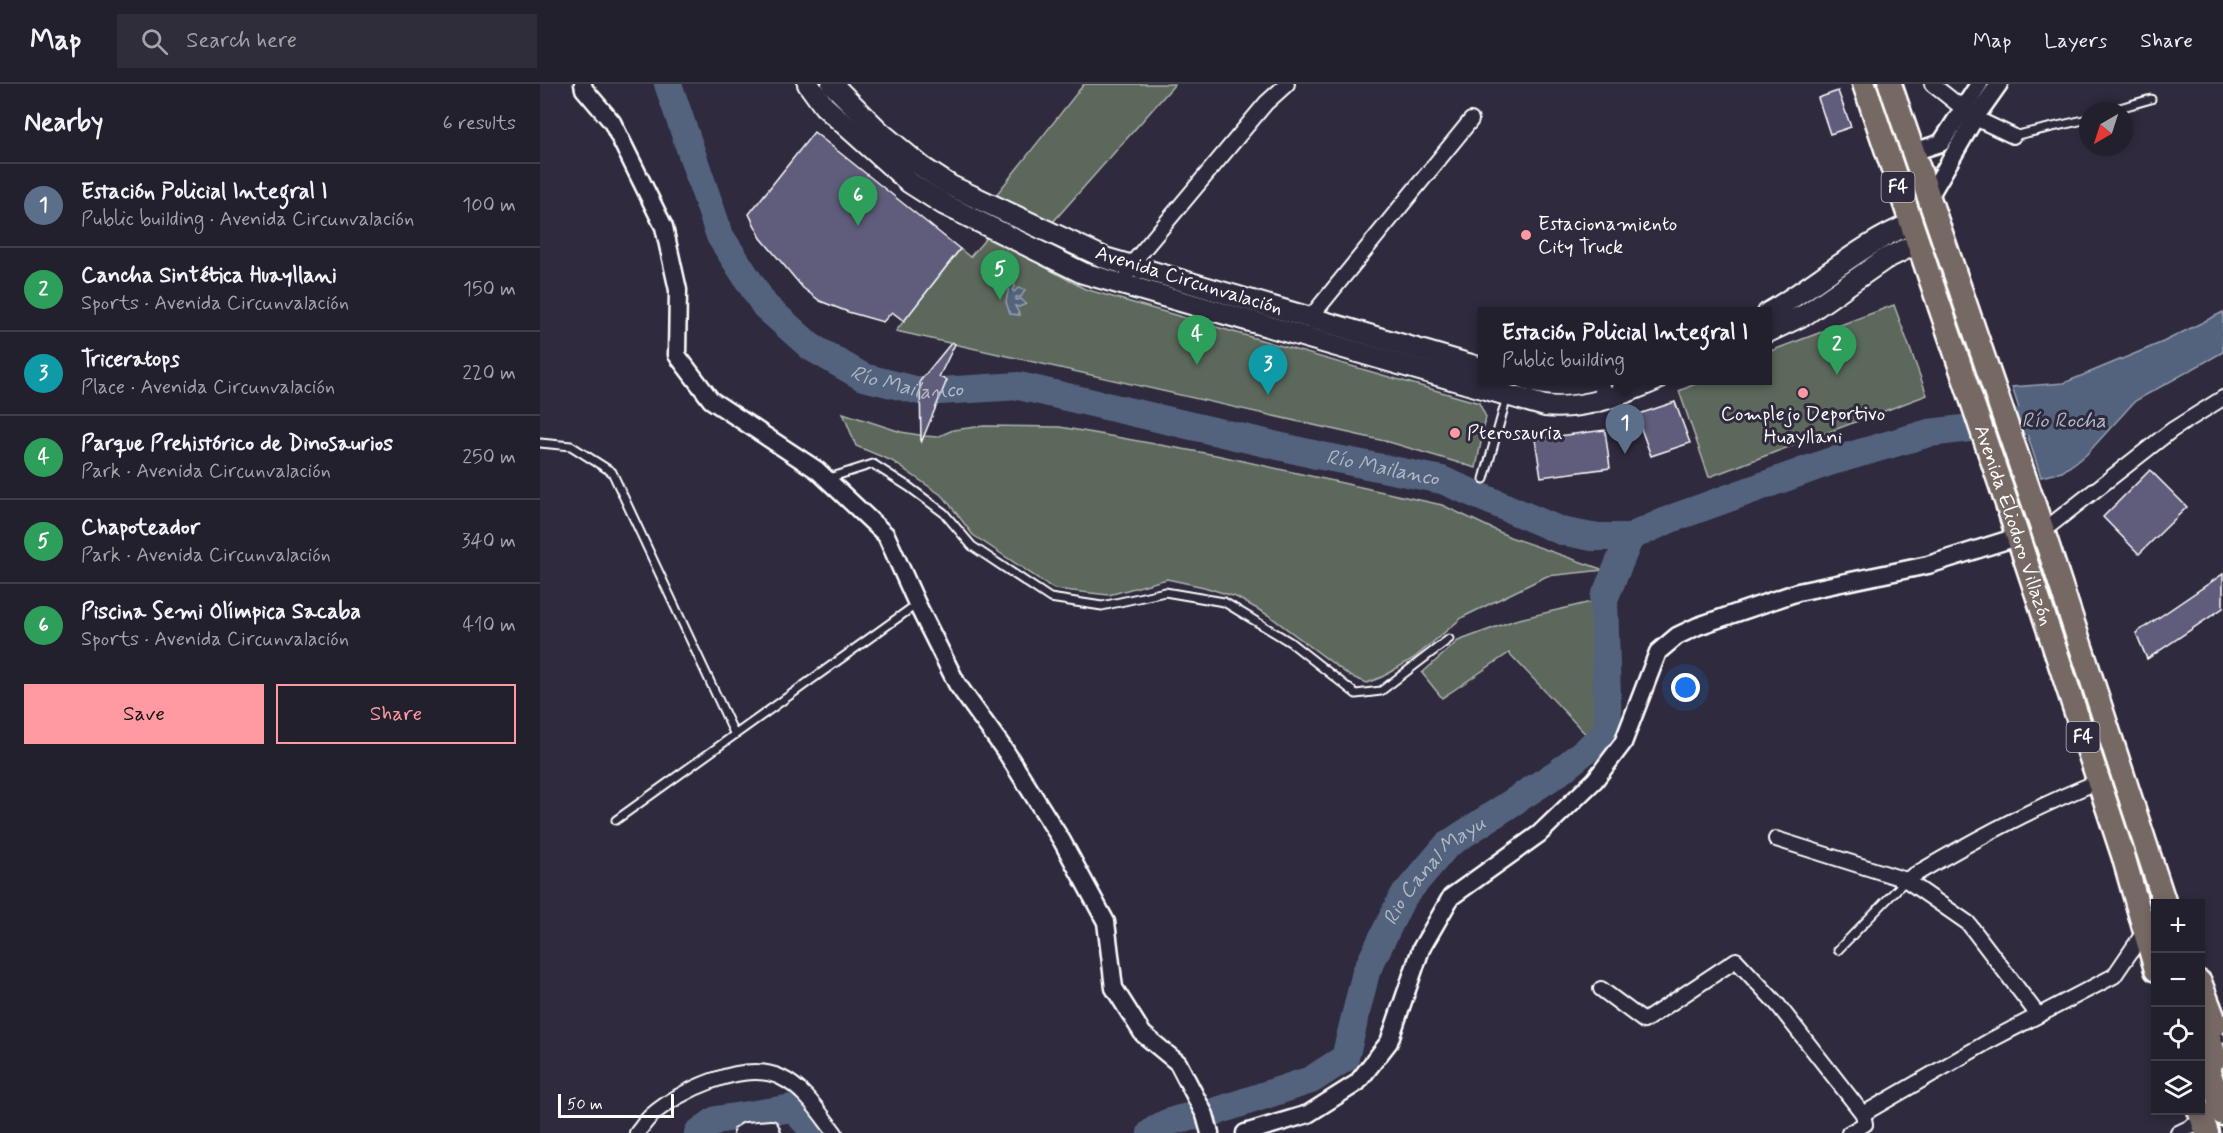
<!DOCTYPE html>
<html lang="en">
<head>
<meta charset="utf-8">
<style>
  :root { --surface:#23202e; --page:#2f2d3a; --text:#f1f3f6; --muted:#a3a3aa; --line:#403e4a; --accent:#ff9aa2 }
  body { margin:0; font-family:Mynerve,sans-serif; background:var(--page); color:var(--text) }
  .controls { position:absolute; right:18px; bottom:18px; display:grid; overflow:hidden; border-radius:0px; box-shadow:0 3px 9px #0003 }
  .controls button { width:54px; height:54px; display:grid; place-items:center; padding:0; border:0; border-bottom:2px solid var(--line); background:var(--surface); color:var(--text); font:30px sans-serif }
  .compass { position:absolute; left:1539px; top:18px; width:54px; height:54px; border-radius:50%; background:var(--surface); box-shadow:0 3px 9px #0003; rotate:219deg }
  .scale { position:absolute; left:18px; bottom:15px; width:116px; box-sizing:border-box; padding-left:6px; border:3px solid #fff; border-top:0; font-size:16px; line-height:21px; white-space:nowrap; color:#fff; -webkit-text-stroke:4px #2f2a3d; paint-order:stroke }
  .you { position:absolute; left:1146px; top:604px; width:21px; height:21px; margin:-15px; border:4px solid #fff; border-radius:50%; background:#1a73e8; box-shadow:0 0 0 9px #1a73e833 }
  .badge { display:grid; place-items:center; width:39px; height:39px; border-radius:50%; background:var(--accent); color:#fff; font-size:20px; font-weight:700 }
  .pin { position:absolute; translate:-50% -50px; filter:drop-shadow(0 2px 3px #0008) }
  .pin::after { content:''; position:absolute; top:32px; width:21px; height:18px; background:inherit; clip-path:polygon(0 0,100% 0,50% 100%) }
  .popup { position:absolute; left:938px; top:223px; width:294px; height:78px; box-sizing:border-box; display:grid; place-content:center; border-radius:0px; background:var(--surface); filter:drop-shadow(0 2px 4px #0005); font-size:20px; white-space:nowrap; color:var(--muted) }
  .popup b { font-size:22px; color:var(--text) }
  .popup::after { content:''; position:absolute; left:50%; top:100%; margin-left:-12px; border:12px solid transparent; border-top-color:var(--surface) }
  .list { margin:0; padding:0; list-style:none }
  h2 { display:flex; justify-content:space-between; align-items:center; height:78px; margin:0; padding:0 24px; font-size:26px }
  h2 small { font-size:20px; font-weight:400; color:var(--muted) }
  .list li { display:grid; grid-template-columns:39px 1fr auto; gap:18px; align-items:center; box-sizing:border-box; height:84px; padding:0 24px; border-top:2px solid var(--line) }
  .list b { display:block; font-size:22px; white-space:nowrap }
  .list p { margin:0; font-size:20px; white-space:nowrap; color:var(--muted) }
  .list em { font-size:20px; font-style:normal; color:var(--muted) }
  .actions { display:flex; gap:12px; padding:18px 24px }
  .actions a { flex:1; padding:14px 0; border:2px solid var(--accent); border-radius:0px; text-align:center; font-size:21px; color:var(--accent) }
  .actions .main { background:var(--accent); color:#111 }
  .icon { flex:none; width:33px; height:33px; fill:none; stroke:currentColor; stroke-width:2; stroke-linecap:round; stroke-linejoin:round }
  .map { position:relative; flex:none; width:1683px; height:1049px; overflow:hidden }
  header { display:flex; align-items:center; gap:36px; box-sizing:border-box; height:84px; padding:0 30px; background:var(--surface); border-bottom:2px solid var(--line) }
  header strong { font-size:28px }
  nav { display:flex; gap:33px; margin-inline-start:auto; font-size:21px }
  .search { width:420px; height:54px; background:var(--page); display:flex; align-items:center; gap:15px; box-sizing:border-box; padding:0 21px; border-radius:0px; color:var(--muted); font-size:22px }
  main { display:flex }
  aside { flex:1; background:var(--surface) }
  .map>svg:first-child { display:block }
  .green { fill:#5c685c; stroke:#aeb4ae; stroke-width:1.5 }
  .water { fill:#53637e; stroke:#98a1b2; stroke-width:1.5 }
  .lines { fill:none; stroke-linecap:round; stroke-linejoin:round }
  .river { stroke:#53637e; stroke-width:28 }
  .building { fill:#605d7b; stroke:#fff; stroke-width:1.5 }
  .service-casing { stroke:#fff; stroke-width:11 }
  .minor-casing { stroke:#fff; stroke-width:18 }
  .tertiary-casing { stroke:#fff; stroke-width:21 }
  .secondary-casing { stroke:#fff; stroke-width:24 }
  .trunk-casing { stroke:#fff; stroke-width:27 }
  .service { stroke:#2f2a3d; stroke-width:7 }
  .minor { stroke:#2f2a3d; stroke-width:14 }
  .tertiary { stroke:#2f2a3d; stroke-width:16 }
  .secondary { stroke:#2f2a3d; stroke-width:20 }
  .trunk { stroke:#766964; stroke-width:22 }
  .poi-dot { fill:#ff9aa2; stroke:#2f2a3d; stroke-width:2 }
  .labels { text-anchor:middle; dominant-baseline:central; stroke-width:6; stroke-linejoin:round; paint-order:stroke }
  .shield { fill:#2f2a3d; stroke:#c1bfc5; stroke-width:1.5 }
  .shield-label { font-size:18px; font-weight:bold; fill:#fff }
  .poi-label { font-size:20px; fill:#fff; stroke:#2f2a3d; text-anchor:start }
  .street-label { font-size:20px; fill:#fff; stroke:#2f2a3d }
  .water-label { font-size:21px; font-style:italic; fill:#b2b9c5; stroke:#2f2a3d }
</style>
</head>
<body>
<header>
<strong>Map</strong>
<div class="search"><svg class="icon" aria-label="search" viewBox="0 0 24 24"><circle cx="10" cy="10" r="6"/><path d="M15 15l6 6"/></svg>Search here</div>
<nav><a>Map</a><a>Layers</a><a>Share</a></nav>
</header>
<main>
<aside>
<h2>Nearby<small>6 results</small></h2>
<ul class="list">
<li><span class="badge" style="background:#5c6f8a">1</span><div><b>Estación Policial Integral I</b><p>Public building · Avenida Circunvalación</p></div><em>100 m</em></li>
<li><span class="badge" style="background:#2e9e5b">2</span><div><b>Cancha Sintética Huayllani</b><p>Sports · Avenida Circunvalación</p></div><em>150 m</em></li>
<li><span class="badge" style="background:#0f9aa8">3</span><div><b>Triceratops</b><p>Place · Avenida Circunvalación</p></div><em>220 m</em></li>
<li><span class="badge" style="background:#2e9e5b">4</span><div><b>Parque Prehistórico de Dinosaurios</b><p>Park · Avenida Circunvalación</p></div><em>250 m</em></li>
<li><span class="badge" style="background:#2e9e5b">5</span><div><b>Chapoteador</b><p>Park · Avenida Circunvalación</p></div><em>340 m</em></li>
<li><span class="badge" style="background:#2e9e5b">6</span><div><b>Piscina Semi Olímpica Sacaba</b><p>Sports · Avenida Circunvalación</p></div><em>410 m</em></li>
</ul>
<div class="actions"><a class="main">Save</a><a>Share</a></div>
</aside>
<div class="map">
<svg width="1683" height="1049" viewBox="0 0 1683 1049">
  <rect width="100%" height="100%" fill="#2f2a3d"/>
  <filter id="ink" filterUnits="userSpaceOnUse"><feTurbulence type="fractalNoise" baseFrequency=".0167" numOctaves="2"/><feDisplacementMap in="SourceGraphic" scale="12" xChannelSelector="R" yChannelSelector="G"/><feConvolveMatrix kernelMatrix="1 2 1 2 8 2 1 2 1" color-interpolation-filters="sRGB"/></filter>
  <g filter="url(#ink)">
    <!-- green -->
    <g class="green">
      <polygon points="544,0 635,0 512,139 456,111"/>
      <polygon points="448,152 545,205 939,319 946,333 936,384 849,358 356,247 420,165 430,173"/>
      <polygon points="1354,221 1387,311 1169,393 1139,307 1162,297 1228,296 1228,268"/>
      <polygon points="303,329 361,348 385,352 397,353 413,346 444,342 520,343 676,371 902,421 970,453 1064,486 1007,492 923,533 874,574 842,593 827,599 810,592 728,531 696,513 664,503 627,495 569,511 514,505 433,451 404,413 352,377 316,362"/>
      <polygon points="1064,515 1068,648 1054,659 969,569 902,614 882,589 918,557 975,536"/>
    </g>
    <!-- water -->
    <g class="water">
      <polygon points="475,196 475,202 472,206 474,208 478,204 485,206 481,213 476,213 476,216 481,215 486,220 479,223 475,222 480,231 470,230 466,218 470,198"/>
      <polygon points="1683,228 1683,268 1595,317 1546,371 1522,388 1501,393 1472,303 1524,299 1623,258"/>
    </g>
    <g class="lines">
      <!-- river -->
      <g class="river">
        <path id="s1" d="M128,0l52,152 45,70 46,41 52,30 61,15 95,-6 298,69 125,25 119,51 31,6h38l43,-19 156,-56 100,-29 116,-14 15,-5"/>
        <polyline points="158,1049 176,1036 253,1024 276,1049"/>
        <path id="s2" d="M611,1049c14,-13 35,-16 54,-18l106,-35 34,-22 21,-86 36,-74 45,-53 112,-73 49,-40 -4,-133 26,-62"/>
      </g>
    </g>
    <!-- building -->
    <g class="building">
      <polygon points="1298,7 1311,43 1290,50 1278,14"/>
      <polygon points="274,48 420,165 364,237 352,228 343,238 308,228 280,217 263,204 221,154 209,130"/>
      <polygon points="412,258 415,260 399,293 407,296 381,359 380,297"/>
      <polygon points="1135,318 1150,359 1111,372 1096,331"/>
      <polygon points="1065,346 1070,384 1001,393 995,355"/>
      <polygon points="1610,386 1647,423 1599,470 1563,433"/>
      <polygon points="1683,490 1683,524 1607,575 1596,549"/>
    </g>
    <g class="lines">
      <defs>
        <g id="service">
          <polyline points="1569,27 1611,15"/>
          <polyline points="1473,52 1548,35"/>
          <polyline points="0,359 31,362 72,388 194,649"/>
          <polyline points="289,394 333,380 369,403 404,429 432,462 510,514 562,522 625,508 684,518 750,558 816,610 841,607 909,555"/>
          <polyline points="944,395 967,313"/>
          <polyline points="76,736 377,520"/>
          <polyline points="1298,866 1366,796"/>
          <polyline points="1681,953 1683,955"/>
        </g>
        <g id="minor">
          <polyline points="1392,0 1435,34 1473,52"/>
          <polyline points="588,188 590,182 726,19 747,0"/>
          <polyline points="770,234 931,36"/>
          <polyline points="1503,447 1632,346 1683,314"/>
          <polyline points="1236,755 1366,796 1428,839 1498,931"/>
          <path d="M1366,796c63,-38 122,-70 191,-98"/>
          <polyline points="1061,905 1104,937 1196,876 1238,921 1323,1030 1325,1040 1309,1049"/>
          <polyline points="1323,1030 1451,956 1574,892 1604,848"/>
          <path d="M97,1049c5,-6 9,-13 15,-18 27,-24 92,-55 128,-38 24,11 39,35 55,56"/>
          <polyline points="201,1049 206,1046 231,1044 233,1049"/>
          <polyline points="1638,1049 1663,1037"/>
        </g>
        <g id="tertiary">
          <polyline points="43,0 44,5 72,38 124,143 138,206 137,271 171,316 277,386 346,451 377,520 417,600 466,668 522,757 566,838 574,904 603,950 638,979 665,1031 670,1049"/>
          <polyline points="1373,68 1401,59 1439,0"/>
          <polyline points="1389,113 1435,34 1459,0"/>
          <polyline points="1060,296 1066,316"/>
          <polyline points="705,1049 768,1030 817,999 849,958 881,865 911,813 999,750 1055,696 1083,659 1118,568 1137,552 1158,542 1258,508 1388,481 1477,453"/>
        </g>
        <g id="secondary">
          <path d="M268,0l16,22 86,77 33,21 140,69 462,133c39,4 76,-11 111,-26"/>
          <polyline points="292,0 340,48 382,83 411,102 565,174 942,284"/>
          <path d="M1228,229c47,-27 94,-70 143,-89"/>
          <polyline points="1228,248 1266,230 1345,175 1378,159"/>
          <path d="M986,296c24,7 42,7 66,0"/>
        </g>
        <g id="trunk">
          <path id="s3" d="M1324,0l143,420 116,351 33,115"/>
          <polyline points="1350,0 1503,447 1625,820"/>
          <polyline points="1660,898 1676,940"/>
          <polyline points="1660,927 1676,974"/>
          <polyline points="1660,959 1683,1030"/>
          <polyline points="1659,1026 1667,1049"/>
        </g>
      </defs>
      <!-- service casing -->
      <use href="#service" class="service-casing"/>
      <!-- minor casing -->
      <use href="#minor" class="minor-casing"/>
      <!-- tertiary casing -->
      <use href="#tertiary" class="tertiary-casing"/>
      <!-- secondary casing -->
      <use href="#secondary" class="secondary-casing"/>
      <!-- trunk casing -->
      <use href="#trunk" class="trunk-casing"/>
      <!-- service -->
      <use href="#service" class="service"/>
      <!-- minor -->
      <use href="#minor" class="minor"/>
      <!-- tertiary -->
      <use href="#tertiary" class="tertiary"/>
      <!-- secondary -->
      <use href="#secondary" class="secondary"/>
      <!-- trunk -->
      <use href="#trunk" class="trunk"/>
    </g>
  </g>
  <!-- markers -->
  <g class="poi-dot">
    <circle cx="986" cy="151" r="6"/>
    <circle cx="1263" cy="309" r="6"/>
    <circle cx="915" cy="349" r="6"/>
  </g>
  <g class="labels">
    <!-- shield labels -->
    <g class="shield">
      <rect x="1341.5" y="88" width="33" height="30" rx="4.5"/>
      <rect x="1526.5" y="638" width="33" height="30" rx="4.5"/>
    </g>
    <g class="shield-label">
      <text x="1358" y="103">F4</text>
      <text x="1543" y="653">F4</text>
    </g>
    <!-- poi labels -->
    <g class="poi-label">
      <text x="998" y="140">Estacionamiento<tspan x="998" dy="23">City Truck</tspan></text>
      <text x="1263" y="330" text-anchor="middle">Complejo Deportivo<tspan x="1263" dy="23">Huayllani</tspan></text>
      <text x="927" y="349">Pterosauria</text>
    </g>
    <!-- street labels -->
    <g class="street-label">
      <text transform="translate(649 197) rotate(17)">Avenida Circunvalación</text>
      <text stroke="none"><textPath href="#s3" startOffset="466">Avenida Eliodoro Villazón</textPath></text>
    </g>
    <!-- water labels -->
    <g class="water-label">
      <text stroke="none"><textPath href="#s1" startOffset="410">Río Mailanco</textPath></text>
      <text x="1524" y="337">Río Rocha</text>
      <text stroke="none"><textPath href="#s1" startOffset="896">Río Mailanco</textPath></text>
      <text stroke="none"><textPath href="#s2" startOffset="423">Rio Canal Mayu</textPath></text>
    </g>
  </g>
</svg>
<div class="controls">
<button>+</button>
<button>−</button>
<button><svg class="icon" aria-label="locate" viewBox="0 0 24 24"><circle cx="12" cy="12" r="6"/><path d="M12 2v4M12 18v4M2 12h4M18 12h4"/></svg></button>
<button><svg class="icon" aria-label="layers" viewBox="0 0 24 24"><path d="M12 4l9 5-9 5-9-5zM3 14l9 5 9-5"/></svg></button>
</div>
<svg class="compass" viewBox="-18 -18 36 36"><path d="M0-13l5 13h-10z" fill="#e53935"/><path d="M0 13l5-13h-10z" fill="#a3a3aa"/></svg>
<div class="scale">50 m</div>
<div class="you"></div>
<div class="pin badge" style="left:1085px;top:370px;background:#5c6f8a">1</div>
<div class="popup"><b>Estación Policial Integral I</b>Public building</div>
<div class="pin badge" style="left:1297px;top:291px;background:#2e9e5b">2</div>
<div class="pin badge" style="left:728px;top:311px;background:#0f9aa8">3</div>
<div class="pin badge" style="left:657px;top:281px;background:#2e9e5b">4</div>
<div class="pin badge" style="left:460px;top:216px;background:#2e9e5b">5</div>
<div class="pin badge" style="left:318px;top:142px;background:#2e9e5b">6</div>
</div>
</main>
</body>
</html>
